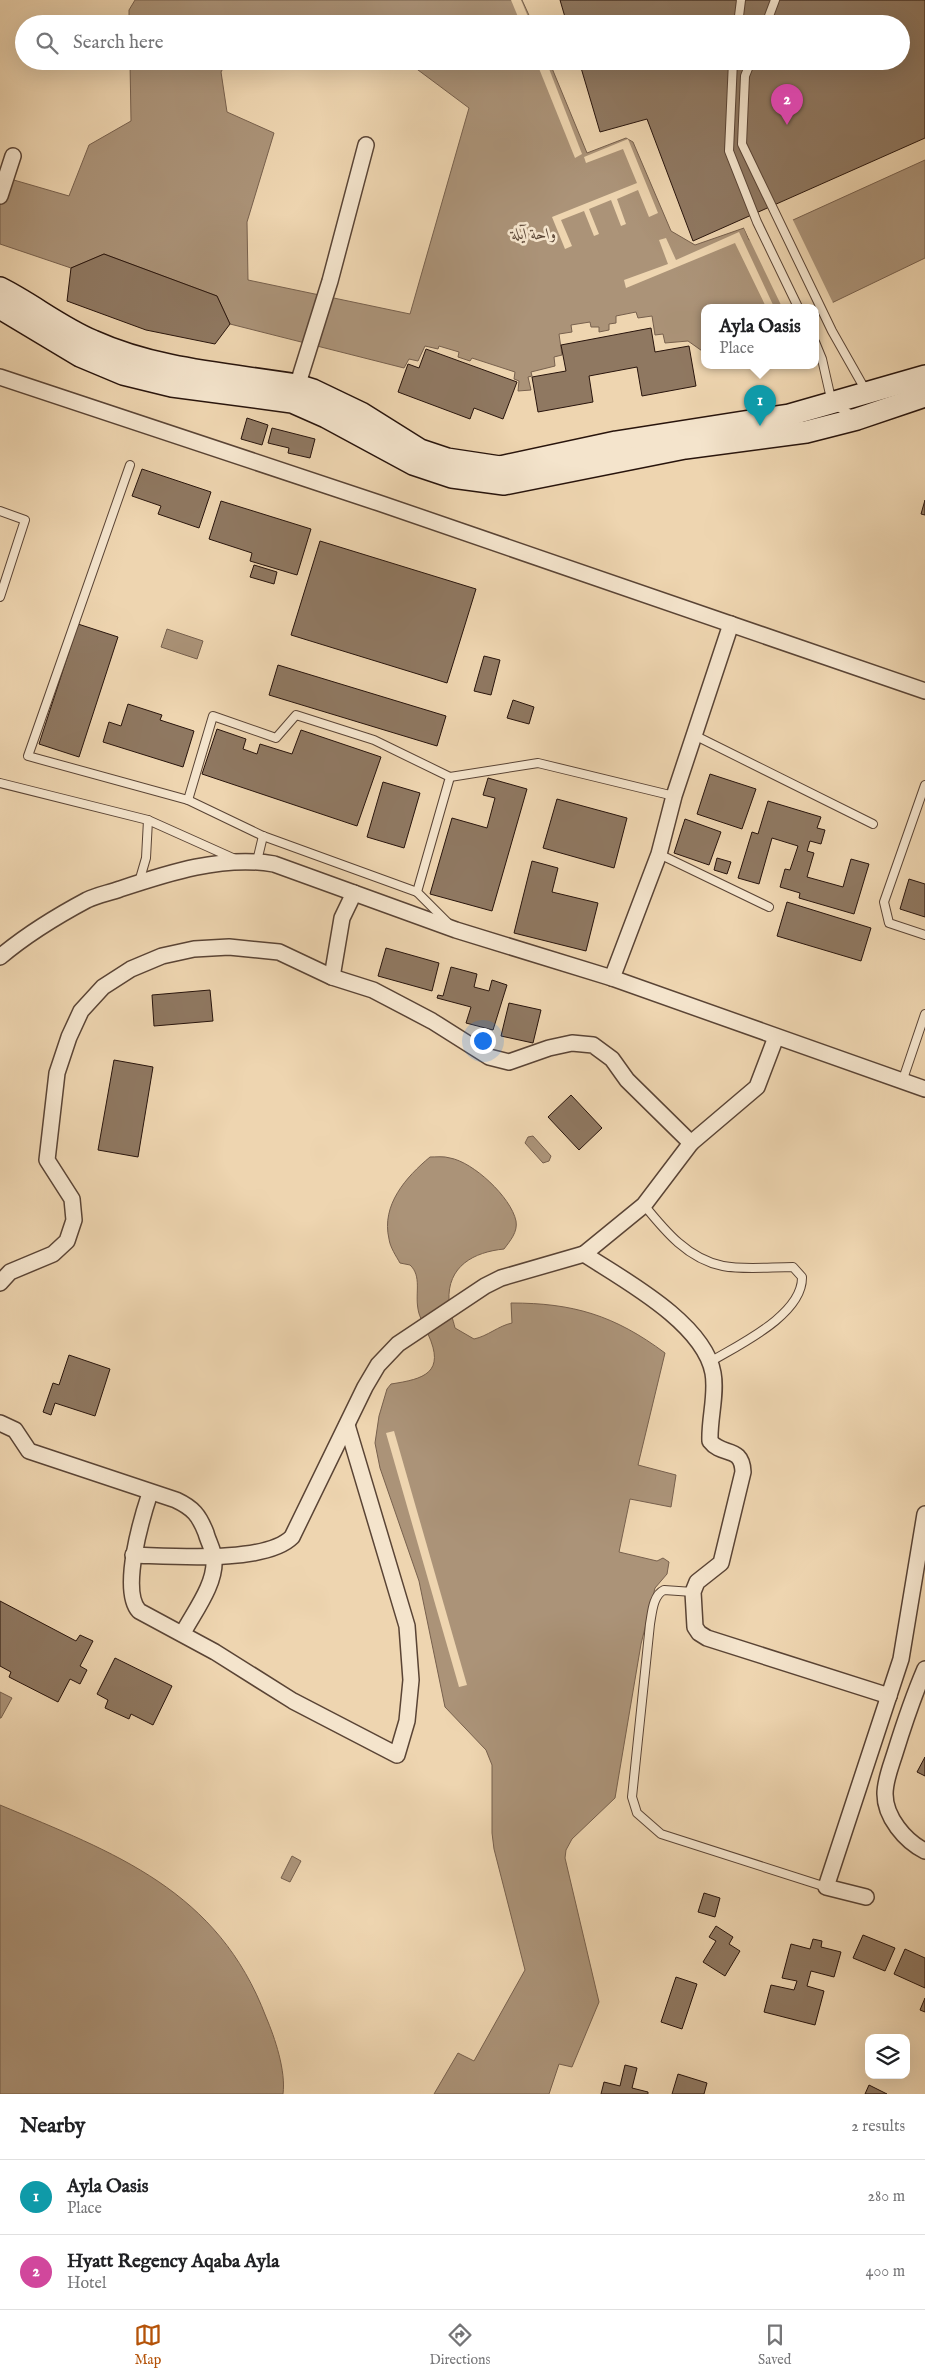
<!DOCTYPE html>
<html lang="en">
<head>
<meta charset="utf-8">
<style>
  :root { --surface:#fff; --page:#f2f2f2; --text:#202124; --muted:#757577; --line:#e0e0e0; --accent:#b45309 }
  body { margin:0; font-family:"IM FELL English",Amiri,serif; background:var(--page); color:var(--text) }
  .controls { position:absolute; right:15px; bottom:15px; display:grid; overflow:hidden; border-radius:10px; box-shadow:0 5px 20px #0002 }
  .controls button { width:45px; height:45px; display:grid; place-items:center; padding:0; border:0; border-bottom:1px solid var(--line); background:var(--surface); color:var(--text); font:25px sans-serif }
  .you { position:absolute; left:482px; top:1040px; width:18px; height:18px; margin:-12px; border:4px solid #fff; border-radius:50%; background:#1a73e8; box-shadow:0 0 0 8px #1a73e833 }
  .badge { display:grid; place-items:center; width:32px; height:32px; border-radius:50%; background:var(--accent); color:#fff; font-size:16px; font-weight:700 }
  .pin { position:absolute; translate:-50% -41px; filter:drop-shadow(0 1px 2px #0008) }
  .pin::after { content:''; position:absolute; top:26px; width:18px; height:15px; background:inherit; clip-path:polygon(0 0,100% 0,50% 100%) }
  .popup { position:absolute; left:701px; top:304px; width:118px; height:65px; box-sizing:border-box; display:grid; place-content:center; border-radius:10px; background:var(--surface); filter:drop-shadow(0 1px 4px #0005); font-size:16px; white-space:nowrap; color:var(--muted) }
  .popup b { font-size:19px; color:var(--text) }
  .popup::after { content:''; position:absolute; left:50%; top:100%; margin-left:-10px; border:10px solid transparent; border-top-color:var(--surface) }
  .list { margin:0; padding:0; list-style:none }
  h2 { display:flex; justify-content:space-between; align-items:center; height:65px; margin:0; padding:0 20px; font-size:21px }
  h2 small { font-size:16px; font-weight:400; color:var(--muted) }
  .list li { display:grid; grid-template-columns:32px 1fr auto; gap:15px; align-items:center; box-sizing:border-box; height:75px; padding:0 20px; border-top:1px solid var(--line) }
  .list b { display:block; font-size:19px; white-space:nowrap }
  .list p { margin:0; font-size:16px; white-space:nowrap; color:var(--muted) }
  .list em { font-size:16px; font-style:normal; color:var(--muted) }
  .icon { flex:none; width:28px; height:28px; fill:none; stroke:currentColor; stroke-width:2; stroke-linecap:round; stroke-linejoin:round }
  .map { position:relative; flex:none; width:925px; height:2094px; overflow:hidden }
  .search { position:absolute; background:var(--surface); box-shadow:0 5px 20px #0002; left:15px; right:15px; top:15px; height:55px; display:flex; align-items:center; gap:12px; box-sizing:border-box; padding:0 18px; border-radius:28px; color:var(--muted); font-size:19px }
  .sheet { height:215px; background:var(--surface) }
  nav { display:flex; justify-content:space-around; align-items:center; box-sizing:border-box; height:70px; border-top:1px solid var(--line); background:var(--surface); font-size:14px; color:var(--muted) }
  nav a { display:grid; justify-items:center; gap:2px }
  nav .on { color:var(--accent) }
  .map>svg:first-child { display:block }
  .water { fill:#ab9378; stroke:#77604d }
  .pier { fill:#eed5b0 }
  .building { fill:#8f7861; stroke:#28140c }
  .lines { fill:none; stroke-linecap:round; stroke-linejoin:round }
  .lane-casing { stroke:#5a4435; stroke-width:10 }
  .street-casing { stroke:#5a4435; stroke-width:18 }
  .secondary-casing { stroke:#28140c; stroke-width:24 }
  .lane { stroke:#f4e4cc; stroke-width:8 }
  .street { stroke:#f4e4cc; stroke-width:15 }
  .secondary { stroke:#f4e4cc; stroke-width:21 }
  .labels { text-anchor:middle; dominant-baseline:central; stroke-width:5; stroke-linejoin:round; paint-order:stroke }
  .water-label { font-size:16px; font-style:italic; fill:#5c4737; stroke:#f4e4cc }
</style>
</head>
<body>
<div class="map">
<svg width="925" height="2094" viewBox="0 0 925 2094">
  <rect width="100%" height="100%" fill="#eed5b0"/>
  <filter id="stains"><feTurbulence type="fractalNoise" baseFrequency=".004" numOctaves="4"/><feColorMatrix values="0 0 0 0 .2 0 0 0 0 .09 0 0 0 0 .02 0 0 0 .5 -.17"/></filter>
  <radialGradient id="worn" r=".72"><stop offset=".6" stop-color="#630" stop-opacity="0"/><stop offset="1" stop-color="#630" stop-opacity=".3"/></radialGradient>
  <!-- water -->
  <g class="water">
    <polygon points="135,0 522,0 533,24 311,24 307,17 283,24 129,24 129,10"/>
    <polygon points="130,61 227,61 221,72 227,112 274,133 247,222 248,280 410,314 469,108 406,61 549,61 587,153 626,138 633,142 671,231 695,245 744,228 749,240 925,160 925,258 815,311 815,307 705,307 705,353 688,341 665,343 663,334 655,335 652,316 638,318 636,312 616,316 616,323 609,324 609,330 599,332 599,327 591,327 590,322 571,325 572,332 559,334 562,355 554,357 555,366 531,372 532,376 528,377 531,390 518,391 519,381 514,379 515,372 472,358 470,361 458,357 459,352 439,346 438,349 425,346 418,361 409,359 404,368 230,324 217,296 104,254 71,268 0,244 0,176 69,196 89,145 131,121"/>
    <polygon points="167,629 203,641 197,659 161,647"/>
    <polygon points="533,1136 551,1156 549,1161 543,1163 525,1143 528,1137"/>
    <path d="M430,1157c6,0 14,-1 20,1 23,4 61,39 66,63 2,11 -6,20 -12,28 -30,3 -57,17 -55,52 0,9 4,18 6,27l19,11c14,-3 24,-13 38,-16l-1,-20c62,0 103,12 154,50l-27,112 38,10 -5,32 -41,-8 -11,53 38,9 6,-3 6,4 -2,12 -12,14 -14,56 -26,154 -43,41 -6,11 -1,8 34,144 -27,65 -13,-3 -10,30h-115l24,-41 16,8 51,-91 -31,-121 -2,-16v-68l-6,-15 -41,-43 -26,-126 -39,-113 -5,-25 4,-27 8,-27 4,-5c33,-5 55,-11 37,-50 -3,-8 -9,-17 -10,-25 -3,-16 4,-33 -8,-44l-10,-2c-4,-7 -10,-16 -11,-24 -8,-34 17,-62 41,-82z"/>
    <polygon points="0,1692 12,1698 1,1718 0,1718"/>
    <path d="M0,1805c115,48 218,85 266,212 9,21 20,54 17,77h-283z"/>
    <polygon points="292,1856 301,1861 290,1882 281,1878"/>
  </g>
  <!-- pier -->
  <g class="pier">
    <polygon points="511,0 521,0 531,24 521,24"/>
    <polygon points="536,61 546,61 582,154 575,158"/>
    <polygon points="628,139 658,213 649,217 638,190 617,199 626,224 621,226 611,200 589,209 599,234 594,236 584,211 561,220 572,246 565,249 552,217 637,183 623,149 586,163 584,157"/>
    <polygon points="792,218 834,305 815,313 815,307 782,307 744,228 746,227 750,237"/>
    <polygon points="739,232 774,307 766,307 735,243 626,288 624,280 668,264 659,240 666,238 676,260"/>
    <polygon points="394,1431 467,1685 459,1687 386,1433"/>
  </g>
  <!-- building -->
  <g class="building">
    <polygon points="560,0 925,0 925,138 693,241 647,119 600,132 579,61 901,61 901,24 567,24"/>
    <polygon points="104,254 217,296 230,324 215,344 146,330 67,301 71,268"/>
    <polygon points="651,328 655,352 689,346 696,386 642,396 637,367 589,376 593,402 538,412 532,377 566,371 561,345"/>
    <polygon points="426,349 517,382 503,419 474,408 470,419 398,392 408,364 419,368"/>
    <polygon points="247,418 268,425 262,445 241,439"/>
    <polygon points="272,428 315,439 310,458 288,453 289,448 268,443"/>
    <polygon points="142,469 211,492 199,528 158,514 161,506 132,496"/>
    <polygon points="925,500 925,515 921,514"/>
    <polygon points="221,501 311,529 297,575 250,561 252,553 209,539"/>
    <polygon points="320,541 476,589 447,683 291,635"/>
    <polygon points="254,565 277,572 274,584 250,577"/>
    <polygon points="78,624 118,637 79,757 39,744"/>
    <polygon points="484,656 500,660 491,695 474,691"/>
    <polygon points="278,665 446,716 437,746 269,695"/>
    <polygon points="513,700 534,707 529,724 507,718"/>
    <polygon points="128,704 162,715 160,720 194,731 183,767 103,742 109,722 121,726"/>
    <polygon points="217,729 246,739 243,749 257,754 260,744 292,754 301,730 381,757 357,826 202,774"/>
    <polygon points="710,774 756,789 742,829 697,814"/>
    <polygon points="488,778 527,789 492,911 430,894 452,818 487,828 495,798 483,795"/>
    <polygon points="383,782 420,793 404,848 367,837"/>
    <polygon points="557,799 627,818 614,868 543,848"/>
    <polygon points="768,801 821,817 817,828 825,830 821,844 810,841 807,851 814,853 807,877 843,887 851,859 869,864 854,914 799,898 800,893 780,887 785,869 790,870 798,846 772,838 759,884 738,878 752,832 758,834"/>
    <polygon points="685,819 721,832 709,865 674,853"/>
    <polygon points="717,858 731,862 727,874 714,870"/>
    <polygon points="532,861 558,868 552,892 598,903 586,951 514,933"/>
    <polygon points="909,879 925,884 925,917 900,909"/>
    <polygon points="787,902 871,928 861,961 777,936"/>
    <polygon points="386,948 439,963 432,991 378,976"/>
    <polygon points="451,967 477,974 474,987 489,991 492,980 507,985 493,1030 466,1023 471,1007 437,998 438,995 443,996"/>
    <polygon points="210,990 213,1021 154,1026 152,995"/>
    <polygon points="509,1003 541,1010 533,1043 501,1036"/>
    <polygon points="114,1060 153,1067 138,1157 98,1150"/>
    <polygon points="571,1095 602,1128 579,1150 548,1117"/>
    <polygon points="69,1355 110,1369 95,1416 55,1403 51,1415 43,1412 53,1383 59,1385"/>
    <polygon points="0,1601 76,1641 80,1635 93,1641 80,1666 87,1670 80,1684 70,1679 58,1702 9,1677 11,1672 0,1666"/>
    <polygon points="115,1658 172,1686 153,1725 131,1714 129,1719 105,1708 108,1700 97,1694"/>
    <polygon points="925,1757 925,1776 917,1772"/>
    <polygon points="704,1893 720,1898 715,1917 698,1912"/>
    <polygon points="716,1926 733,1937 729,1944 740,1951 725,1976 703,1962 716,1941 709,1937"/>
    <polygon points="863,1935 895,1948 885,1971 853,1958"/>
    <polygon points="813,1939 822,1941 821,1947 841,1952 834,1977 811,1971 807,1986 824,1991 815,2025 764,2012 771,1985 794,1990 797,1981 782,1978 791,1944 810,1949"/>
    <polygon points="905,1949 925,1958 925,1988 894,1974"/>
    <polygon points="676,1977 697,1984 682,2029 661,2022"/>
    <polygon points="925,1998 925,2012 920,2010"/>
    <polygon points="625,2065 637,2068 632,2088 648,2092 648,2094 601,2094 604,2082 620,2086"/>
    <polygon points="678,2074 707,2083 704,2094 672,2094"/>
    <polygon points="869,2085 887,2094 865,2094"/>
  </g>
  <g class="lines">
    <defs>
      <g id="lane">
        <polyline points="738,24 741,0"/>
        <polyline points="766,24 775,0"/>
        <polyline points="733,61 729,151 757,222 798,307"/>
        <polyline points="751,61 745,76 742,144 832,331 866,391"/>
        <polyline points="815,342 822,359 832,403 853,416"/>
        <polyline points="130,465 28,756 188,800 263,836 417,892"/>
        <polyline points="0,511 25,520 0,597"/>
        <polyline points="694,735 873,824"/>
        <polyline points="450,777 538,763 674,796"/>
        <polyline points="0,783 148,820 235,859"/>
        <polyline points="925,785 884,902 889,923 925,935"/>
        <polyline points="188,800 213,716 276,738 296,715 374,740 450,777 417,892 449,924"/>
        <polyline points="659,854 769,907"/>
        <polyline points="257,861 263,836"/>
        <polyline points="139,882 146,858 148,820"/>
        <polyline points="902,1082 925,1014"/>
        <path d="M644,1205c21,26 44,54 79,61 21,4 48,1 70,1l9,10c1,38 -64,68 -92,85"/>
        <path d="M693,1592l-29,-2c-11,5 -12,23 -14,34l-18,173 5,16 24,21 165,53"/>
      </g>
      <g id="street">
        <polyline points="0,196 13,156"/>
        <polyline points="0,377 379,503 925,691"/>
        <polyline points="295,393 330,281 366,145"/>
        <path d="M0,957c26,-22 57,-41 87,-57 10,-5 22,-7 33,-11 48,-16 103,-34 154,-25l182,66 156,48 313,111"/>
        <polyline points="332,977 342,918 354,893"/>
        <polyline points="612,978 659,854 674,796 731,624"/>
        <polyline points="691,1143 757,1087 776,1037"/>
        <path d="M0,1283l10,-11 43,-18 14,-13 7,-21 -2,-21 -25,-39 10,-87 12,-36 12,-26 22,-24 28,-18 31,-13 32,-7 35,-2 50,5 53,25 41,13 59,31 57,36 20,5 40,-14 23,-5 21,2 19,14 15,21 64,63 -47,62 -60,49c40,26 120,69 129,119 4,21 -4,46 -3,68 12,16 32,4 33,31l-22,91 -24,19 -4,10 2,35 4,6 8,5 182,58"/>
        <path d="M0,1423l15,7 14,21 147,49c17,8 23,15 30,33 2,8 8,18 8,26 2,25 -20,53 -31,74"/>
        <path d="M150,1493c-8,24 -30,97 -11,118l76,41 78,49 104,54 10,-34 4,-41 -4,-54 -60,-201"/>
        <path d="M133,1555c38,1 132,9 159,-18l73,-150 13,-22 20,-21 87,-58 16,-8 83,-24"/>
        <path d="M925,1669c-12,28 -21,55 -30,84 -4,13 -10,27 -10,41 0,23 20,47 40,57"/>
        <polyline points="866,1897 826,1887 901,1659 925,1514"/>
      </g>
      <g id="secondary">
        <path d="M0,288c32,16 60,39 93,53 64,29 136,33 204,44l16,5 48,23 59,37 27,9 53,8 116,-25 173,-27 136,-39"/>
        <polyline points="0,308 80,356 123,374 172,386 292,402 326,417 413,464 452,477 504,484 685,448 806,432 857,419 925,396"/>
      </g>
    </defs>
    <!-- lane casing -->
    <use href="#lane" class="lane-casing"/>
    <!-- street casing -->
    <use href="#street" class="street-casing"/>
    <!-- secondary casing -->
    <use href="#secondary" class="secondary-casing"/>
    <!-- lane -->
    <use href="#lane" class="lane"/>
    <!-- street -->
    <use href="#street" class="street"/>
    <!-- secondary -->
    <use href="#secondary" class="secondary"/>
  </g>
  <g class="labels">
    <!-- water labels -->
    <g class="water-label">
      <text x="534" y="235">واحة آيلة</text>
    </g>
  </g>
  <rect width="100%" height="100%" filter="url(#stains)"/>
  <rect width="100%" height="100%" fill="url(#worn)"/>
</svg>
<div class="controls">
<button><svg class="icon" aria-label="layers" viewBox="0 0 24 24"><path d="M12 4l9 5-9 5-9-5zM3 14l9 5 9-5"/></svg></button>
</div>
<div class="you"></div>
<div class="pin badge" style="left:760px;top:426px;background:#0f9aa8">1</div>
<div class="popup"><b>Ayla Oasis</b>Place</div>
<div class="pin badge" style="left:787px;top:125px;background:#d1479c">2</div>
<div class="search"><svg class="icon" aria-label="search" viewBox="0 0 24 24"><circle cx="10" cy="10" r="6"/><path d="M15 15l6 6"/></svg>Search here</div>
</div>
<section class="sheet">
<h2>Nearby<small>2 results</small></h2>
<ul class="list">
<li><span class="badge" style="background:#0f9aa8">1</span><div><b>Ayla Oasis</b><p>Place</p></div><em>280 m</em></li>
<li><span class="badge" style="background:#d1479c">2</span><div><b>Hyatt Regency Aqaba Ayla</b><p>Hotel</p></div><em>400 m</em></li>
</ul>
</section>
<nav>
<a class="on"><svg class="icon" aria-label="map" viewBox="0 0 24 24"><path d="M3 6l6-2 6 2 6-2v14l-6 2-6-2-6 2zM9 4v14M15 6v14"/></svg>Map</a>
<a><svg class="icon" aria-label="directions" viewBox="0 0 24 24"><path d="M12 3l9 9-9 9-9-9zM9 14v-3h6M13 9l2 2-2 2"/></svg>Directions</a>
<a><svg class="icon" aria-label="saved" viewBox="0 0 24 24"><path d="M7 4h10v16l-5-4-5 4z"/></svg>Saved</a>
</nav>
</body>
</html>
